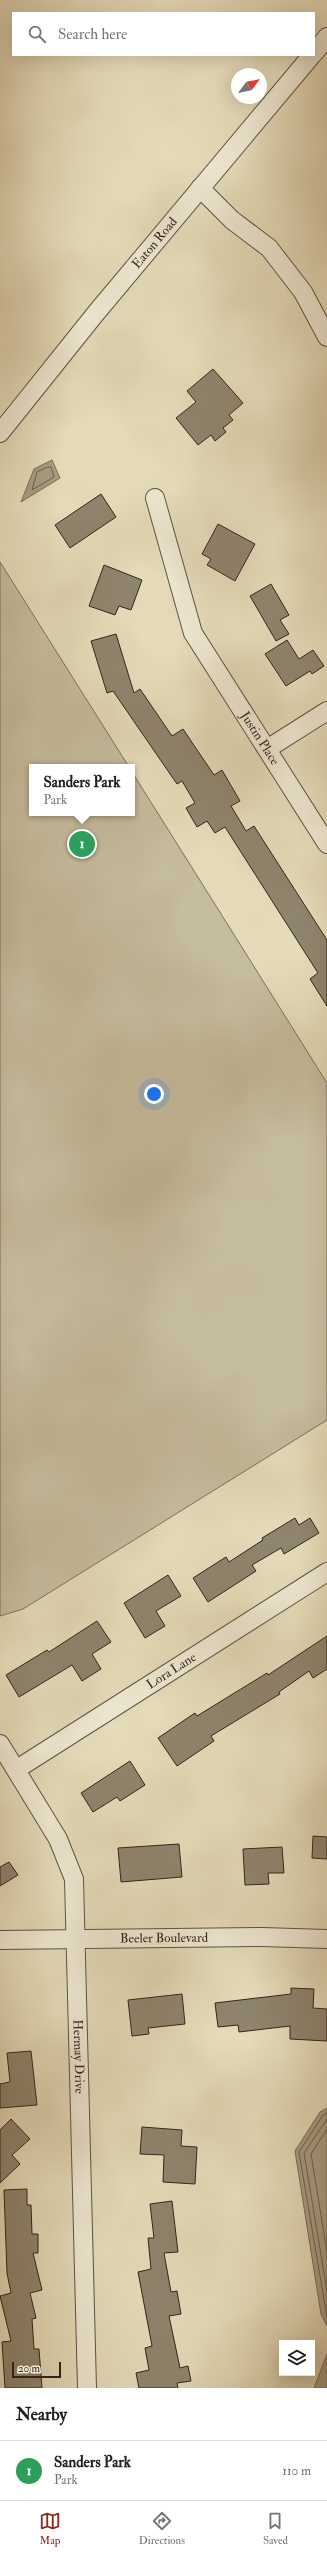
<!DOCTYPE html>
<html lang="en">
<head>
<meta charset="utf-8">
<style>
  :root { --surface:#fff; --page:#f2f2f2; --text:#202124; --muted:#757577; --line:#e0e0e0; --accent:#8f2418 }
  body { margin:0; font-family:"IM FELL Double Pica",serif; background:var(--page); color:var(--text) }
  .controls { position:absolute; right:12px; bottom:12px; display:grid; overflow:hidden; border-radius:0px; box-shadow:0 4px 16px #0002 }
  .controls button { width:36px; height:36px; display:grid; place-items:center; padding:0; border:0; border-bottom:1px solid var(--line); background:var(--surface); color:var(--text); font:20px sans-serif }
  .compass { position:absolute; left:231px; top:68px; width:36px; height:36px; border-radius:50%; background:var(--surface); box-shadow:0 4px 16px #0002; rotate:58deg }
  .scale { position:absolute; left:12px; bottom:10px; width:49px; box-sizing:border-box; padding-left:4px; border:2px solid #31251d; border-top:0; font-size:11px; line-height:14px; white-space:nowrap; color:#31251d; -webkit-text-stroke:3px #eee8d2; paint-order:stroke }
  .you { position:absolute; left:154px; top:1094px; width:14px; height:14px; margin:-10px; border:3px solid #fff; border-radius:50%; background:#1a73e8; box-shadow:0 0 0 6px #1a73e833 }
  .badge { display:grid; place-items:center; width:26px; height:26px; border-radius:50%; background:var(--accent); color:#fff; font-size:13px; font-weight:700 }
  .pin { position:absolute; translate:-50% -50%; border:2px solid #fff; box-shadow:0 1px 4px #0006 }
  .popup { position:absolute; left:29px; top:764px; width:106px; height:52px; box-sizing:border-box; display:grid; place-content:center; border-radius:0px; background:var(--surface); filter:drop-shadow(0 1px 3px #0005); font-size:13px; white-space:nowrap; color:var(--muted) }
  .popup b { font-size:15px; color:var(--text) }
  .popup::after { content:''; position:absolute; left:50%; top:100%; margin-left:-8px; border:8px solid transparent; border-top-color:var(--surface) }
  .list { margin:0; padding:0; list-style:none }
  h2 { display:flex; justify-content:space-between; align-items:center; height:52px; margin:0; padding:0 16px; font-size:17px }
  h2 small { font-size:13px; font-weight:400; color:var(--muted) }
  .list li { display:grid; grid-template-columns:26px 1fr auto; gap:12px; align-items:center; box-sizing:border-box; height:60px; padding:0 16px; border-top:1px solid var(--line) }
  .list b { display:block; font-size:15px; white-space:nowrap }
  .list p { margin:0; font-size:13px; white-space:nowrap; color:var(--muted) }
  .list em { font-size:13px; font-style:normal; color:var(--muted) }
  .icon { flex:none; width:22px; height:22px; fill:none; stroke:currentColor; stroke-width:2; stroke-linecap:round; stroke-linejoin:round }
  .map { position:relative; flex:none; width:327px; height:2388px; overflow:hidden }
  .search { position:absolute; background:var(--surface); box-shadow:0 4px 16px #0002; left:12px; right:12px; top:12px; height:44px; display:flex; align-items:center; gap:10px; box-sizing:border-box; padding:0 14px; border-radius:0px; color:var(--muted); font-size:15px }
  .sheet { height:112px; background:var(--surface) }
  nav { display:flex; justify-content:space-around; align-items:center; box-sizing:border-box; height:56px; border-top:1px solid var(--line); background:var(--surface); font-size:11px; color:var(--muted) }
  nav a { display:grid; justify-items:center; gap:2px }
  nav .on { color:var(--accent) }
  .map>svg:first-child { display:block }
  .green { fill:#c6bc9e; stroke:#7c705e }
  .water { fill:#a89d84; stroke:#786d5b }
  .lines { fill:none; stroke-linecap:round; stroke-linejoin:round }
  .shore { stroke:#6c6150; stroke-width:1 }
  .building { fill:#8f846e; stroke:#31251d }
  .minor-casing { stroke:#5e5244; stroke-width:20 }
  .minor { stroke:#eee8d2; stroke-width:18 }
  .labels { text-anchor:middle; dominant-baseline:central; stroke-width:4; stroke-linejoin:round; paint-order:stroke }
  .street-label { font-size:13px; fill:#31251d; stroke:#eee8d2 }
</style>
</head>
<body>
<div class="map">
<svg width="327" height="2388" viewBox="0 0 327 2388">
  <rect width="100%" height="100%" fill="#e5dbb9"/>
  <filter id="stains"><feTurbulence type="fractalNoise" baseFrequency=".005" numOctaves="4"/><feColorMatrix values="0 0 0 0 .2 0 0 0 0 .09 0 0 0 0 .02 0 0 0 .5 -.17"/></filter>
  <radialGradient id="worn" r=".72"><stop offset=".6" stop-color="#630" stop-opacity="0"/><stop offset="1" stop-color="#630" stop-opacity=".3"/></radialGradient>
  <!-- green -->
  <polygon class="green" points="0,562 129,767 32,767 32,813 132,813 132,772 327,1083 327,1420 23,1609 0,1616"/>
  <!-- water -->
  <g class="water">
    <polygon points="52,460 60,478 21,502 34,469"/>
    <polygon points="327,2108 327,2326 321,2314 295,2151 320,2112"/>
    <polygon points="327,2354 327,2388 314,2388"/>
  </g>
  <g class="lines">
    <!-- shore -->
    <g class="shore">
      <polygon points="48,467 51,467 54,477 32,490 37,472"/>
      <polyline points="327,2113 323,2115 299,2152 327,2317"/>
      <polyline points="327,2119 304,2153 327,2291"/>
      <polyline points="327,2129 311,2154 327,2252"/>
    </g>
  </g>
  <!-- building -->
  <g class="building">
    <polygon points="213,369 243,403 229,415 233,420 223,428 226,432 215,441 211,435 198,445 176,418 196,402 187,391"/>
    <polygon points="101,494 116,517 70,548 55,525"/>
    <polygon points="218,524 255,544 235,581 207,565 211,559 202,554"/>
    <polygon points="104,565 142,580 131,610 119,606 115,615 89,606"/>
    <polygon points="271,584 289,615 280,620 289,634 276,641 250,596"/>
    <polygon points="116,634 134,693 140,689 172,736 183,729 214,775 222,770 240,801 231,806 246,831 254,826 327,940 327,1006 310,979 318,973 225,827 215,833 207,821 197,827 186,808 195,803 182,781 177,784 113,691 107,693 91,641"/>
    <polygon points="287,640 299,659 313,650 324,666 312,674 310,671 286,686 265,654"/>
    <polygon points="295,1518 299,1525 310,1518 319,1533 284,1554 281,1548 252,1565 256,1571 208,1602 193,1578 226,1557 229,1562 263,1540 262,1538"/>
    <polygon points="168,1575 181,1596 156,1611 165,1626 145,1638 124,1603"/>
    <polygon points="97,1621 111,1642 92,1654 101,1669 82,1681 72,1665 19,1697 6,1675 47,1650 49,1652"/>
    <polygon points="327,1636 327,1669 313,1678 309,1671 279,1692 280,1694 211,1736 214,1741 177,1766 158,1738 195,1713 197,1716 267,1673 268,1675"/>
    <polygon points="130,1761 145,1785 120,1801 117,1797 93,1812 81,1793"/>
    <polygon points="313,1836 327,1837 327,1859 312,1858"/>
    <polygon points="179,1844 182,1877 121,1882 118,1848"/>
    <polygon points="282,1847 284,1873 268,1873 269,1884 245,1885 243,1849"/>
    <polygon points="9,1862 18,1875 0,1886 0,1867"/>
    <polygon points="291,1988 314,1989 313,2008 327,2009 327,2041 290,2039 290,2026 239,2032 238,2025 218,2027 215,2003 291,1994"/>
    <polygon points="182,1994 185,2024 148,2028 149,2034 132,2036 128,2000"/>
    <polygon points="31,2051 37,2105 0,2108 0,2084 10,2082 7,2053"/>
    <polygon points="11,2119 30,2139 12,2155 20,2164 0,2183 0,2130"/>
    <polygon points="142,2127 182,2130 181,2146 197,2147 195,2184 163,2182 164,2155 140,2154"/>
    <polygon points="27,2189 27,2205 31,2205 32,2234 38,2234 38,2253 33,2253 42,2290 30,2293 36,2318 32,2319 34,2349 39,2349 42,2388 5,2388 2,2342 11,2341 0,2296 11,2293 7,2273 4,2190"/>
    <polygon points="172,2201 178,2252 164,2253 171,2292 177,2291 181,2314 169,2316 180,2368 188,2366 191,2381 177,2383 178,2388 139,2388 136,2373 149,2370 145,2348 152,2346 138,2272 151,2269 148,2238 154,2238 150,2204"/>
  </g>
  <g class="lines">
    <defs>
      <g id="minor">
        <polyline points="314,53 327,37"/>
        <polyline points="200,188 232,220 269,248 303,292 327,337"/>
        <path id="s1" d="M0,433l96,-120 216,-258"/>
        <path id="s2" d="M155,498l38,135 134,211"/>
        <polyline points="267,749 327,711"/>
        <path id="s3" d="M0,1744l58,95 16,40 13,509"/>
        <path id="s4" d="M17,1769l310,-197"/>
        <path id="s5" d="M0,1940l262,-3 65,2"/>
      </g>
    </defs>
    <!-- minor casing -->
    <use href="#minor" class="minor-casing"/>
    <!-- minor -->
    <use href="#minor" class="minor"/>
  </g>
  <g class="labels">
    <!-- street labels -->
    <g class="street-label">
      <text stroke="none"><textPath href="#s1" startOffset="245">Eaton Road</textPath></text>
      <text stroke="none"><textPath href="#s2" startOffset="265">Justin Place</textPath></text>
      <text stroke="none"><textPath href="#s4" startOffset="183">Lora Lane</textPath></text>
      <text stroke="none"><textPath href="#s5" startOffset="164">Beeler Boulevard</textPath></text>
      <text stroke="none"><textPath href="#s3" startOffset="332">Hermay Drive</textPath></text>
    </g>
  </g>
  <rect width="100%" height="100%" filter="url(#stains)"/>
  <rect width="100%" height="100%" fill="url(#worn)"/>
</svg>
<div class="controls">
<button><svg class="icon" aria-label="layers" viewBox="0 0 24 24"><path d="M12 4l9 5-9 5-9-5zM3 14l9 5 9-5"/></svg></button>
</div>
<svg class="compass" viewBox="-18 -18 36 36"><path d="M0-13l5 13h-10z" fill="#e53935"/><path d="M0 13l5-13h-10z" fill="#757577"/></svg>
<div class="scale">20 m</div>
<div class="you"></div>
<div class="pin badge" style="left:82px;top:844px;background:#2e9e5b">1</div>
<div class="popup"><b>Sanders Park</b>Park</div>
<div class="search"><svg class="icon" aria-label="search" viewBox="0 0 24 24"><circle cx="10" cy="10" r="6"/><path d="M15 15l6 6"/></svg>Search here</div>
</div>
<section class="sheet">
<h2>Nearby<small></small></h2>
<ul class="list">
<li><span class="badge" style="background:#2e9e5b">1</span><div><b>Sanders Park</b><p>Park</p></div><em>110 m</em></li>
</ul>
</section>
<nav>
<a class="on"><svg class="icon" aria-label="map" viewBox="0 0 24 24"><path d="M3 6l6-2 6 2 6-2v14l-6 2-6-2-6 2zM9 4v14M15 6v14"/></svg>Map</a>
<a><svg class="icon" aria-label="directions" viewBox="0 0 24 24"><path d="M12 3l9 9-9 9-9-9zM9 14v-3h6M13 9l2 2-2 2"/></svg>Directions</a>
<a><svg class="icon" aria-label="saved" viewBox="0 0 24 24"><path d="M7 4h10v16l-5-4-5 4z"/></svg>Saved</a>
</nav>
</body>
</html>
